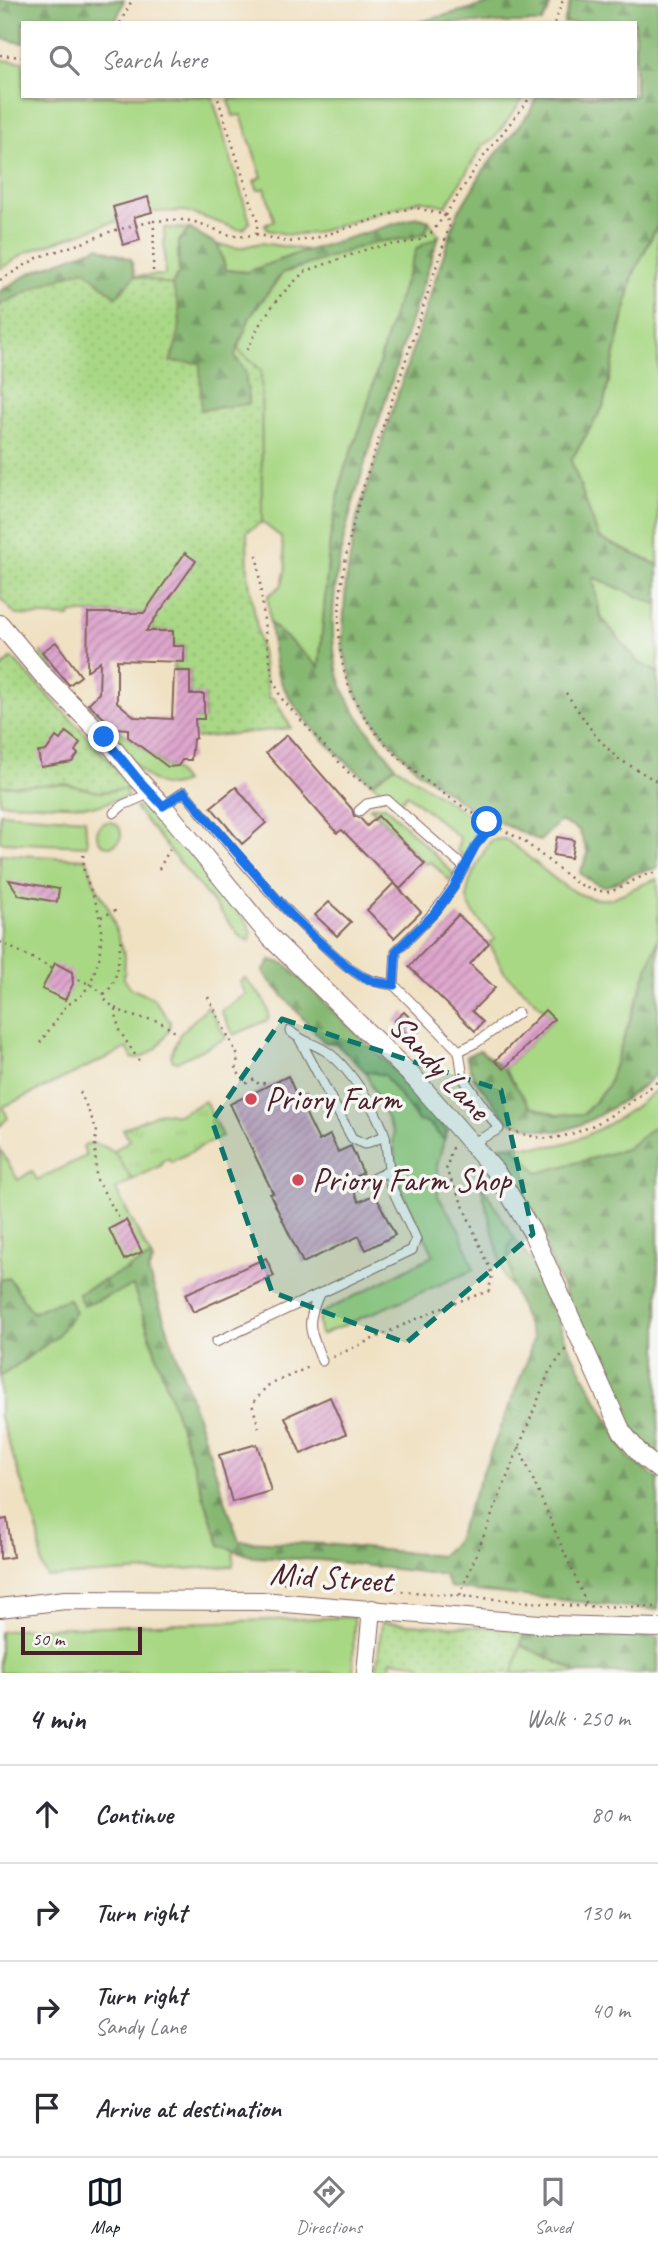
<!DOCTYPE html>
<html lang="en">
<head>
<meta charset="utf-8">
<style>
  :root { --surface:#fff; --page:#f7f7f7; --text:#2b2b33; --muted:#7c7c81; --line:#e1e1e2; --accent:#111827 }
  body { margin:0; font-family:Caveat,sans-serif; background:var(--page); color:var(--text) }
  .scale { position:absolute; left:21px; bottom:18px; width:121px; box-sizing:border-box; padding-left:7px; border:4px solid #4a1f2b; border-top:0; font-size:19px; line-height:24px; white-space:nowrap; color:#4a1f2b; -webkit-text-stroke:5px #f6f6f2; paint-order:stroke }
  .stop { position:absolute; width:21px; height:21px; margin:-16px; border:5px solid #1a73e8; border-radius:50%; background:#fff }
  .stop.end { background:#1a73e8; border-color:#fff; box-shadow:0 2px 7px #0008 }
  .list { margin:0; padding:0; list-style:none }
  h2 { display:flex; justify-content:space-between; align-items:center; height:91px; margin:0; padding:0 28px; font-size:30px }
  h2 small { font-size:23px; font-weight:400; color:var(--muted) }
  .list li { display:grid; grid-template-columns:46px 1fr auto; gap:21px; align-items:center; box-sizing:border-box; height:98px; padding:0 28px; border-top:2px solid var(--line) }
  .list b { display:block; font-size:26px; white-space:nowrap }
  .list p { margin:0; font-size:23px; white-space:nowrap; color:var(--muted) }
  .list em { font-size:23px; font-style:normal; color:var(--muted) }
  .icon { flex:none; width:38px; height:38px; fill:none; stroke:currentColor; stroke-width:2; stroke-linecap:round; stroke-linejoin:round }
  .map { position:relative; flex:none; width:658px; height:1673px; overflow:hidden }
  .search { position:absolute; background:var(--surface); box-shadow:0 2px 5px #0004; left:21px; right:21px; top:21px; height:77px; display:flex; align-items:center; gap:18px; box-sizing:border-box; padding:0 24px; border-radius:0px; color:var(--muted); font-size:26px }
  .sheet { height:483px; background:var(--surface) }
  nav { display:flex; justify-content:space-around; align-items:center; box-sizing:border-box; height:98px; border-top:2px solid var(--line); background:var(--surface); font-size:19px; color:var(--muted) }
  nav a { display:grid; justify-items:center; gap:4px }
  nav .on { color:var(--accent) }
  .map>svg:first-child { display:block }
  .grass { fill:#a9d885; stroke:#7a7c58; stroke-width:2 }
  .forest { fill:url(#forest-firs); stroke:#686c4e; stroke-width:2 }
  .park { fill:url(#park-tufts); stroke:#7a7c58; stroke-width:2 }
  .garden { fill:url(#garden-dots); stroke:#7a7c58; stroke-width:2 }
  .building { fill:url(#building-hatch) }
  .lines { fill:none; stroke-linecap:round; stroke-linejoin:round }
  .service-casing { stroke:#846360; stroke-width:11 }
  .minor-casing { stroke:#846360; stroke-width:20 }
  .path { stroke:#846360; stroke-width:2.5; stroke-dasharray:2 5; stroke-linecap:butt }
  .service { stroke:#fff; stroke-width:9 }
  .minor { stroke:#fff; stroke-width:18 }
  .route { stroke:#1a73e8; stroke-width:9 }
  .marked { fill:#0f766e; fill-opacity:0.2; stroke:#0f766e; stroke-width:5; stroke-dasharray:14 9; stroke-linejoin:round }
  .poi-dot { fill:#d1495b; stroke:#f6f6f2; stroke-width:2.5 }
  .labels { text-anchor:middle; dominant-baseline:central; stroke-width:7; stroke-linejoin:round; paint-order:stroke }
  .street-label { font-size:33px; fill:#4a1f2b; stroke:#f6f6f2 }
  .poi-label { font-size:33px; fill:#4a1f2b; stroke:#f6f6f2; text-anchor:start }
</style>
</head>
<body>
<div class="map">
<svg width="658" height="1673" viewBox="0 0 658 1673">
  <defs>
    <pattern id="forest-firs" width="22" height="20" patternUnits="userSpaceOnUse" patternTransform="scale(1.75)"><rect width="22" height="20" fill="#86b872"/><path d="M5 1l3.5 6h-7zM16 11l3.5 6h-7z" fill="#70955e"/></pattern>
    <pattern id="park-tufts" width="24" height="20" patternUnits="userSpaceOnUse" patternTransform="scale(1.75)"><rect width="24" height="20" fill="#a9d885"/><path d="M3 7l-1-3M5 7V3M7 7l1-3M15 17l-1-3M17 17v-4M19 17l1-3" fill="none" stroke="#93b973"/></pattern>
    <pattern id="garden-dots" width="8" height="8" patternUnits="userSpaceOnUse" patternTransform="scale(1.75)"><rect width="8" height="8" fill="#a9d885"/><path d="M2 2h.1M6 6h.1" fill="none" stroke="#93b973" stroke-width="1.8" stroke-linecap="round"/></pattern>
    <pattern id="building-hatch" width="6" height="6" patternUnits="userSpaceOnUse" patternTransform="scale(1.75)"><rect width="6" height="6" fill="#dea6cd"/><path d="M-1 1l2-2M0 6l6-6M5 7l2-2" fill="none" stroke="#b687a7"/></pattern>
  </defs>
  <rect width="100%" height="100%" fill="#f6f6f2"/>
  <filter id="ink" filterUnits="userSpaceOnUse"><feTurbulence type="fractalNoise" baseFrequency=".0143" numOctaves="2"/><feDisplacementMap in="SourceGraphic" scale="14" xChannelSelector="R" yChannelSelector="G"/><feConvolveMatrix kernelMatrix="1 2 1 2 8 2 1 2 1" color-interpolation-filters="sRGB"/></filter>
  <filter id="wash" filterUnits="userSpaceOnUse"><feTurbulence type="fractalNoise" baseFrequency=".00686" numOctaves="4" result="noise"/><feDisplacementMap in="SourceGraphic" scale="28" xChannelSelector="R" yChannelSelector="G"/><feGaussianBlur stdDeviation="1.57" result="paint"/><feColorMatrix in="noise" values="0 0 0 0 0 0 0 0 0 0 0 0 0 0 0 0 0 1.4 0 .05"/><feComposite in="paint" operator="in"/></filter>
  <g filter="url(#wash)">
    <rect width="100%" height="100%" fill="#f0e1c3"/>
    <!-- grass -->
    <g class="grass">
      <polygon points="0,60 23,62 23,96 212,96 250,222 244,229 237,229 186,211 152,212 107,224 27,252 0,269"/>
      <polygon points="254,96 525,96 493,140 483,145 446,206 421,200 314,233 290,235 268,230 265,225 274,221 265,188 258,190 254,181 262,177 241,115 233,116 229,99"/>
      <polygon points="429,221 439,236 417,249 392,318 362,424 343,473 330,539 319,668 270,623 268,596 282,585 286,567 281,537 262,522 261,370 237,349 250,317 283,273 374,242 410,238 425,233"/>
      <polygon points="658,224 658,673 638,662 600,616 571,460 603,407 633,275"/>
      <polygon points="164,228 190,229 178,242 179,272 172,285 135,276 165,275"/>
      <polygon points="261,243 307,250 247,272 226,270 218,245 239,248"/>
      <path d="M42,652l25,34 28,25 71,55 6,1 12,15c-16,8 -26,3 -40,-8l-104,-114z"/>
      <polygon points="395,766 483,824 464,857 457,850 460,838 407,794 399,804 372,783"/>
      <polygon points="65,784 99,792 124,789 128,796 97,806 0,803 0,786"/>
      <polygon points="144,805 152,806 248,924 251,932 249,941 241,937 135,808"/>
      <polygon points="385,806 454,874 449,880 431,862 425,864 370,807"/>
      <polygon points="0,813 85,819 87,846 0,842"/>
      <circle cx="109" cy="834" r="12"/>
      <path d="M505,839c32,20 62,63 102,60 12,-1 35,-17 51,-20v60l-51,148 -23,27 -28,1 -26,-9 -26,-37 50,-50 -50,-47 -15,-29 6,-4c-9,-11 -22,-23 -27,-37 -6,-14 15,-49 23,-62z"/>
      <polygon points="0,854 87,859 95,884 109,909 125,956 124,979 132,989 153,998 170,1021 170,1029 157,1048 143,1057 133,1059 127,1048 3,1107 8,1118 0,1126"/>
      <path d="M245,978c10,13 27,25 23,42l-34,15 -13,-24 25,-17 -6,-12z"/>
      <polygon points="208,1006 226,1038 177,1062 173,1061 171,1055 180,1034"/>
      <polygon points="365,1071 384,1075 418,1121 428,1123 444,1140 437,1166 438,1196 459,1229 474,1270 321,1335 318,1322 322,1313 434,1255 401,1190 393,1141 394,1134"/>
      <path d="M658,1089v35l-32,25 -88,25 -26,-29c16,1 34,3 50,-1 36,-10 67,-31 96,-55z"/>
      <path d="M91,1143c27,5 28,16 41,37l-16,10 35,67 -73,37 6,12 49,-21 87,260 14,5 -1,16 -186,11 -5,-10 -3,-32 -39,-118v-40l56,-40 -10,-31 -13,7 -24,-35 -9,2v-131l18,31 14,-9 5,9 49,-24 -3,-10z"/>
      <polygon points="480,1182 514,1237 508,1250 512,1287 505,1278"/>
      <polygon points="354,1617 353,1673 0,1673 0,1632 17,1629"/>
      <polygon points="521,1645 574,1670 574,1673 513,1673"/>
    </g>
    <!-- forest -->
    <g class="forest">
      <polygon points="0,0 124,0 117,18 113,23 23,23 23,43 3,39 0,33"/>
      <polygon points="504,0 552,0 547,14 541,23 415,23"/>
      <path d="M571,0h87v224l-25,51 -30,132 -32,53 28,78 59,27v40l-65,-28 7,39 38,46 20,11v195c-7,2 -15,3 -22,5 -28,9 -26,24 -56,0l8,-19 -9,-24 -19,-9 -20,20 -69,-32 -53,-38 -36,-38 -25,-38 -15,-48 4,-65 11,-64 100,-304 28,-46 45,-56 7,-16h98v-73h-71z"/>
      <path d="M417,217l12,4 -4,12 -15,5 -36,4 -92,31 -32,44 -15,38 10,16 4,33 -48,6 -31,-47c11,-33 14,-45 2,-78l7,-13 -1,-30 12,-13 28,16 8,25 21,2 46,-17z"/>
      <path d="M439,236c-19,57 -38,114 -56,172 -25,77 -66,188 -44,269 9,33 37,62 56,89l-23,17c-33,-25 -73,-64 -91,-101 -8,-16 -8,-40 -11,-59l49,44 11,-128 13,-66 19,-49 30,-106 25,-70z"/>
      <polygon points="98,247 131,259 135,276 116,297 84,270 37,287 0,305 0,291 32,272"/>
      <path d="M658,939v133c-18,19 -76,59 -102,59 -16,0 -33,-6 -48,-10l-34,-43 -8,-22 14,-6 24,19 26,37 26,9 28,-1 23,-27z"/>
      <polygon points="271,960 285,964 406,1081 448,1131 444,1140 428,1123 419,1121 384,1075 365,1071 336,1044 324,1042 268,979 263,971"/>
      <polygon points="658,1124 658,1454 632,1432 601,1375 530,1214 497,1155 500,1146 512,1145 538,1173 626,1149"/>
      <polygon points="514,1237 539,1273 568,1346 628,1457 658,1479 658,1610 475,1591 450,1587 444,1575 320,1560 254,1557 220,1545 133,1286 83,1306 78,1293 151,1257 153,1261 148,1271 239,1541 325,1544 440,1556 455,1542 527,1361 533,1339 512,1287 508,1249"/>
      <polygon points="9,1278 33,1313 46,1306 69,1299 75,1312 56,1337 0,1377 0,1280"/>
      <polygon points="525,1628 658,1637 658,1673 574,1673 574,1670 521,1645"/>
    </g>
    <!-- park -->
    <polygon class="park" points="205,1101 222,1136 171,1162 168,1158 161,1162 162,1165 132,1180 114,1151 129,1140 123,1129 161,1112 178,1115"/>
    <!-- garden -->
    <g class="garden">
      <path d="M84,269l32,28 19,-21 37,9c12,33 9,45 -2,77l30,1 1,47 48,-6 -4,-33 -10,-16 2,-6 24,21 1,152 -15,10 1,43 21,123h5l17,30 -95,10 -7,-19h15v-24l-14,-1v-23h-16l-1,-12h11v-13h-11v-15h-21l3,-18h-84l-1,4 -54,-2 -16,-17v-293l37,-18z"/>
      <polygon points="12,658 87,736 133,788 99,792 65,784 0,786 0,669"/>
      <polygon points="382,1622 437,1626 525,1628 513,1673 420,1673 421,1664 391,1660 390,1673 376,1673"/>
    </g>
    <g id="blocks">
      <!-- building -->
      <g class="building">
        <polygon points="148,197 152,212 134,217 140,240 123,245 113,207"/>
        <polygon points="185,553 196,561 146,631 173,631 173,646 184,646 184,662 117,660 117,702 135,717 172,719 174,671 190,671 190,694 204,694 204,719 195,719 196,738 193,739 191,760 182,760 178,766 168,767 128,737 128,729 115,728 88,704 99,693 100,661 87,671 88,613 144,613"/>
        <polygon points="56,642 81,676 69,685 42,652"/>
        <polygon points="66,732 80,743 75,751 78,754 72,762 41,767 38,752 46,751 56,737 60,740"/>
        <polygon points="287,735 352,809 354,816 360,818 367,826 378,816 425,864 400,889 342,830 337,833 266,753"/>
        <polygon points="236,787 266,823 242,844 211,807"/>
        <polygon points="557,837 574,840 571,858 553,855"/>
        <polygon points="9,880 59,889 57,902 19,895"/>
        <polygon points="394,883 421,912 394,938 367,910"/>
        <polygon points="329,902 351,922 337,936 315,915"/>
        <polygon points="458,915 489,943 470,964 495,988 472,1011 483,1022 475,1031 409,967"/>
        <polygon points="55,963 72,972 73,984 65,1000 42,989"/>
        <polygon points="545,1010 554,1019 504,1069 495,1061"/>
        <polygon points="404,1012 421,1029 411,1039 394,1021"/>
        <polygon points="288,1076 298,1099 305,1096 310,1107 304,1110 319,1141 330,1135 338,1152 351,1146 363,1173 348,1180 359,1202 375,1194 395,1235 366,1250 359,1236 303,1263 270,1194 273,1193 230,1104"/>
        <polygon points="126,1220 142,1252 124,1260 109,1229"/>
        <polygon points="266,1258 274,1276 193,1312 185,1294"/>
        <polygon points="330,1397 346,1434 301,1454 285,1417"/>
        <polygon points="257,1444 271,1491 232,1502 219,1455"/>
        <polygon points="7,1519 13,1557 0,1559 0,1520"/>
      </g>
    </g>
  </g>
  <g filter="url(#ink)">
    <use href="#blocks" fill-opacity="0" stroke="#846360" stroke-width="2"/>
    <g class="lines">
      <defs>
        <g id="service">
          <path d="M163,806l21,-14c44,52 87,106 137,151 13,12 26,25 42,34 10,5 19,6 31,8"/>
          <path d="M359,811l8,-7 20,-4 77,67c-16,34 -41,58 -68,84l-2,34 65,66"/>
          <polyline points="114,813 123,805 151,793"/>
          <path d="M290,1031c11,10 22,12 34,19 22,12 54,62 61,86l-21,8 -12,-6 -52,-98"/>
          <polyline points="471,1144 499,1129 463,1078 459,1051 477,1042 518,1013"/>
          <polyline points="359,1185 389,1171"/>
          <polyline points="216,1342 319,1294"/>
          <path d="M322,1361c-12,-31 -17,-35 -3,-67l93,-44 4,-11 -25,-53 -6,-50"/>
        </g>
        <g id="minor">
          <polyline points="0,624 42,674 104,737 138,779 163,806 270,937 416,1080 496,1172 532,1232 622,1432 643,1457 658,1469"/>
          <polyline points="0,1608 65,1600 261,1601 552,1625 658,1628"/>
          <polyline points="366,1673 372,1609"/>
        </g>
      </defs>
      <!-- service casing -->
      <use href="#service" class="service-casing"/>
      <!-- minor casing -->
      <use href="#minor" class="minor-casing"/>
      <!-- path -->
      <g class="path">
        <polyline points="120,23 132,0"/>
        <polyline points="176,23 181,23"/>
        <polyline points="555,23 563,0"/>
        <polyline points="0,55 23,57"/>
        <polyline points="256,234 287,242 313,239 413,207 445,215 481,160 527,102 529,96"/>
        <path d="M153,271l1,-50c15,-1 29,-3 44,2 24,7 31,18 58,11l2,-11 -41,-127"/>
        <polyline points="0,280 39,257 85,242 112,231 154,221"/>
        <path d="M247,350l14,-28 18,-25 25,-25 66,-24 48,-7 14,-9 13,-17 5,10c-17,51 -33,102 -50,152 -29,86 -88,233 -47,319 27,57 83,94 134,126l7,8"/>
        <polyline points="257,555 266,639 273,679 281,698 348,772 374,790"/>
        <polyline points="566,693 595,735 617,758 658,782"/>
        <polyline points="471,855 488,831 502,829 525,842 575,882 591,890 610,892 645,875 658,872"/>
        <polyline points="159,869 172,845"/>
        <polyline points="101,917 117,910"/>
        <polyline points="0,942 52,968"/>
        <polyline points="72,977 90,984 104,994 106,1001 115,1008 119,1030 141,1064"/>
        <path d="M104,994c16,-10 13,-40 18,-57"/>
        <polyline points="208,997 238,1056 236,1069 245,1084 255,1079 259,1085 264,1083 267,1087"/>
        <polyline points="115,1008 131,1016 159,1021 175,1032"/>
        <polyline points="40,1043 66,1006 82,995 90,984 99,960 102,929 97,906 84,873 83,852"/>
        <polyline points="80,1092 97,1130 95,1143 96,1178 121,1222"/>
        <path d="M510,1131c13,2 30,9 43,7 38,-5 76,-33 105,-57"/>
        <polyline points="333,1357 445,1306 489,1291 492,1274 462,1203 446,1170 452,1148 454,1148"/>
        <polyline points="259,1428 252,1404 267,1386 311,1366"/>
        <polyline points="519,1447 587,1605"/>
        <polyline points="269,1583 298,1582 575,1606 658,1607"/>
        <polyline points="460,1595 549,1372 566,1349"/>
      </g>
      <!-- service -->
      <use href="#service" class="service"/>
      <!-- minor -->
      <use href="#minor" class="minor"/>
    </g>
  </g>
  <g class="lines" filter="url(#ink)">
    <!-- route -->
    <polyline class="route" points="104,737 138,779 163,806 184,792 291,915 316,939 349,968 361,976 375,982 394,985 396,951 436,912 454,887 476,845 488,831 494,830 487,822"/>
  </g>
  <!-- marked area -->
  <path class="marked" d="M282,1019l219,71 32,144 -127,109 -134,-51 -60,-171z"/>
  <!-- markers -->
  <g class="poi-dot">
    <circle cx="251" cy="1099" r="7"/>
    <circle cx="298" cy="1180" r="7"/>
  </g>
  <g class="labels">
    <!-- street labels -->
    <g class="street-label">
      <text transform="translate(440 1067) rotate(47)">Sandy Lane</text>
      <text transform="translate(331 1577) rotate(4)">Mid Street</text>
    </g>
    <!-- poi labels -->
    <g class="poi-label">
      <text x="265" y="1099">Priory Farm</text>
      <text x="312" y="1180">Priory Farm Shop</text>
    </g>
  </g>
</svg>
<div class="scale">50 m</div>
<div class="stop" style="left:487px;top:822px"></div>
<div class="stop end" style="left:104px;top:737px"></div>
<div class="search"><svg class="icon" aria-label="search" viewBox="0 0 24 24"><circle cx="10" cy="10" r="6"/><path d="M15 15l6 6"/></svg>Search here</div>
</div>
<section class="sheet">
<h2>4 min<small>Walk · 250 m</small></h2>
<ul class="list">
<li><svg class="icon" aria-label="ahead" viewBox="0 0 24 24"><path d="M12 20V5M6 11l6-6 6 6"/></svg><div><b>Continue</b></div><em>80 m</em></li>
<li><svg class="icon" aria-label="right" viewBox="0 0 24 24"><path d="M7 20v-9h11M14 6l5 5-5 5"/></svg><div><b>Turn right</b></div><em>130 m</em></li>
<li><svg class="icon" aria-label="right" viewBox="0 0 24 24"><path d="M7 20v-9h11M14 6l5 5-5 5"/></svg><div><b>Turn right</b><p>Sandy Lane</p></div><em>40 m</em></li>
<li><svg class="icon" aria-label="arrive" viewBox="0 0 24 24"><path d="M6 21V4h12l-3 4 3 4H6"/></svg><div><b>Arrive at destination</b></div></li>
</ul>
</section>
<nav>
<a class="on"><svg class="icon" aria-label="map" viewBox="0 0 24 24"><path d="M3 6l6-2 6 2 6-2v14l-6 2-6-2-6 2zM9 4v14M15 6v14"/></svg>Map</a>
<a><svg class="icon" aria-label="directions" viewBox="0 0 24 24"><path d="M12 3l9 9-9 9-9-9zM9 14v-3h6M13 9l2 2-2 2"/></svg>Directions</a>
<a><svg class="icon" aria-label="saved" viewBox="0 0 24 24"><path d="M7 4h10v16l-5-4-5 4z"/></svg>Saved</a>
</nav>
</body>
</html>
